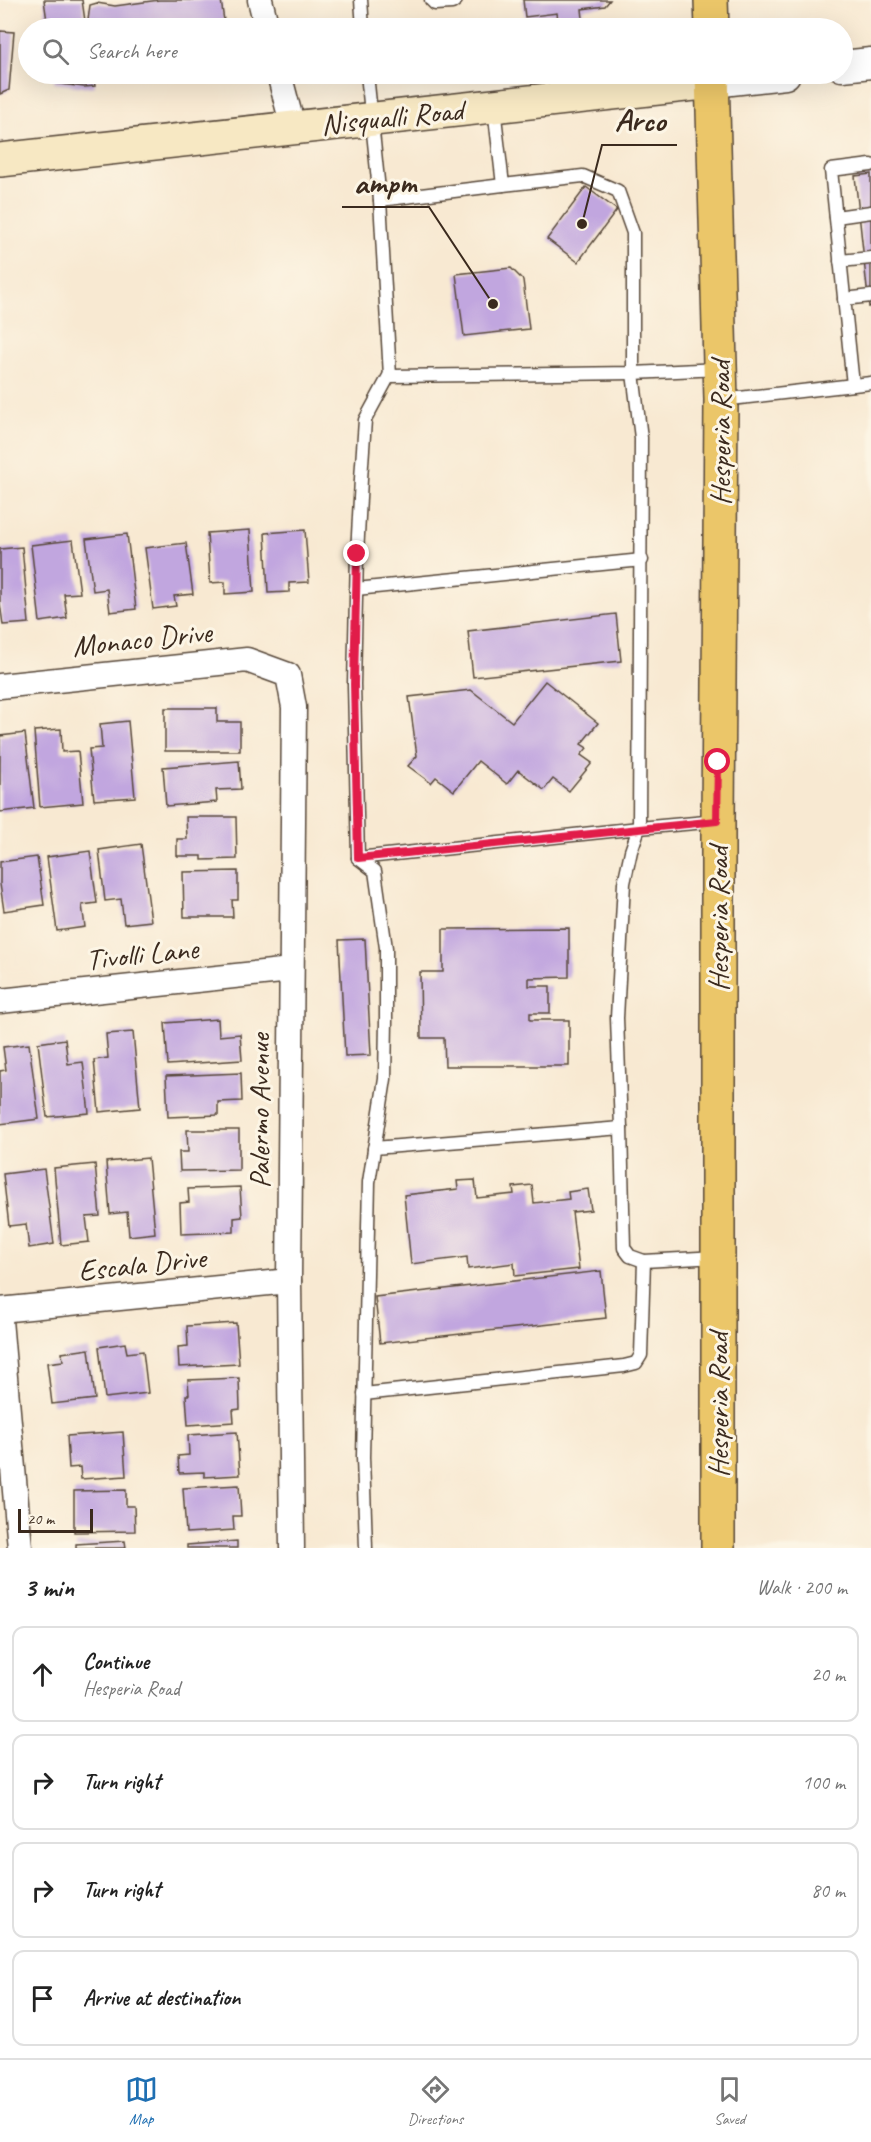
<!DOCTYPE html>
<html lang="en">
<head>
<meta charset="utf-8">
<style>
  :root { --surface:#fff; --page:#f6f6f6; --text:#222; --muted:#767676; --line:#e0e0e0; --accent:#1f6fb2 }
  body { margin:0; font-family:Caveat,sans-serif; background:var(--page); color:var(--text) }
  .scale { position:absolute; left:18px; bottom:15px; width:75px; box-sizing:border-box; padding-left:6px; border:3px solid #3b2a1e; border-top:0; font-size:16px; line-height:21px; white-space:nowrap; color:#3b2a1e; -webkit-text-stroke:4px #fcf5e5; paint-order:stroke }
  .stop { position:absolute; width:18px; height:18px; margin:-14px; border:4px solid #e11d48; border-radius:50%; background:#fff }
  .stop.end { background:#e11d48; border-color:#fff; box-shadow:0 2px 6px #0008 }
  .list { margin:0; padding:0; list-style:none }
  h2 { display:flex; justify-content:space-between; align-items:center; height:78px; margin:0; padding:0 24px; font-size:26px }
  h2 small { font-size:20px; font-weight:400; color:var(--muted) }
  .list li { display:grid; grid-template-columns:39px 1fr auto; gap:18px; align-items:center; box-sizing:border-box; height:96px; margin:0 12px 12px; padding:0 12px; border:2px solid var(--line); border-radius:12px }
  .list b { display:block; font-size:22px; white-space:nowrap }
  .list p { margin:0; font-size:20px; white-space:nowrap; color:var(--muted) }
  .list em { font-size:20px; font-style:normal; color:var(--muted) }
  .icon { flex:none; width:33px; height:33px; fill:none; stroke:currentColor; stroke-width:2; stroke-linecap:round; stroke-linejoin:round }
  .map { position:relative; flex:none; width:871px; height:1548px; overflow:hidden }
  .search { position:absolute; background:var(--surface); box-shadow:0 6px 24px #0002; left:18px; right:18px; top:18px; height:66px; display:flex; align-items:center; gap:15px; box-sizing:border-box; padding:0 21px; border-radius:33px; color:var(--muted); font-size:22px }
  .sheet { height:510px; background:var(--surface) }
  nav { display:flex; justify-content:space-around; align-items:center; box-sizing:border-box; height:84px; border-top:2px solid var(--line); background:var(--surface); font-size:16px; color:var(--muted) }
  nav a { display:grid; justify-items:center; gap:3px }
  nav .on { color:var(--accent) }
  .map>svg:first-child { display:block }
  .building { fill:#c1a6df }
  .lines { fill:none; stroke-linecap:round; stroke-linejoin:round }
  .service-casing { stroke:#574739; stroke-width:15 }
  .minor-casing { stroke:#574739; stroke-width:27 }
  .tertiary-casing { stroke:#574739; stroke-width:33 }
  .secondary-casing { stroke:#574739; stroke-width:36 }
  .primary-casing { stroke:#574739; stroke-width:36 }
  .service { stroke:#fff; stroke-width:12 }
  .minor { stroke:#fff; stroke-width:24 }
  .tertiary { stroke:#fff; stroke-width:30 }
  .secondary { stroke:#f7e8c3; stroke-width:33 }
  .primary { stroke:#ebc669; stroke-width:33 }
  .route { stroke:#e11d48; stroke-width:8 }
  .labels { text-anchor:middle; dominant-baseline:central; stroke-width:6; stroke-linejoin:round; paint-order:stroke }
  .street-label { font-size:30px; fill:#3b2a1e; stroke:#fcf5e5 }
  .leader { fill:none; stroke:#3b2a1e; stroke-width:2 }
  .callout-dot { fill:#3b2a1e; stroke:#fcf5e5; stroke-width:2 }
  .callout-label { font-size:32px; text-anchor:middle; font-weight:bold; fill:#3b2a1e; stroke:#fcf5e5; stroke-width:6; stroke-linejoin:round; paint-order:stroke }
</style>
</head>
<body>
<div class="map">
<svg width="871" height="1548" viewBox="0 0 871 1548">
  <rect width="100%" height="100%" fill="#fcf5e5"/>
  <filter id="ink" filterUnits="userSpaceOnUse"><feTurbulence type="fractalNoise" baseFrequency=".0167" numOctaves="2"/><feDisplacementMap in="SourceGraphic" scale="12" xChannelSelector="R" yChannelSelector="G"/><feConvolveMatrix kernelMatrix="1 2 1 2 8 2 1 2 1" color-interpolation-filters="sRGB"/></filter>
  <filter id="wash" filterUnits="userSpaceOnUse"><feTurbulence type="fractalNoise" baseFrequency=".008" numOctaves="4" result="noise"/><feDisplacementMap in="SourceGraphic" scale="24" xChannelSelector="R" yChannelSelector="G"/><feGaussianBlur stdDeviation="1.35" result="paint"/><feColorMatrix in="noise" values="0 0 0 0 0 0 0 0 0 0 0 0 0 0 0 0 0 1.4 0 .05"/><feComposite in="paint" operator="in"/></filter>
  <g filter="url(#wash)">
    <rect width="100%" height="100%" fill="#f8e9d2"/>
    <g id="blocks">
      <!-- building -->
      <g class="building">
        <polygon points="44,0 82,0 86,28 48,28"/>
        <polygon points="159,0 221,0 225,28 87,28 90,5 97,3 115,6"/>
        <polygon points="523,0 610,0 605,6 582,9 584,28 559,28 557,13 525,17"/>
        <polygon points="0,31 14,32 9,90 0,94"/>
        <polygon points="55,74 93,74 95,86 84,87 54,83"/>
        <polygon points="871,174 871,306 869,307 855,176"/>
        <polygon points="586,187 617,210 578,262 547,239"/>
        <polygon points="511,268 523,280 529,329 464,336 456,274"/>
        <polygon points="250,530 254,592 225,594 225,582 210,583 207,533"/>
        <polygon points="305,530 309,582 289,583 289,592 268,593 265,533"/>
        <polygon points="127,534 136,609 110,612 107,589 93,591 86,539"/>
        <polygon points="73,540 80,593 64,594 67,618 40,622 31,545"/>
        <polygon points="186,543 193,594 174,596 176,606 153,609 145,548"/>
        <polygon points="22,547 29,623 3,625 0,603 0,549"/>
        <polygon points="616,614 621,661 473,677 468,631"/>
        <polygon points="545,681 598,723 581,744 587,748 581,755 592,763 569,791 553,779 544,790 518,770 507,784 478,761 454,791 436,777 431,783 408,766 417,756 409,697 471,690 512,722"/>
        <polygon points="165,708 217,708 217,722 240,722 240,751 165,751"/>
        <polygon points="128,721 135,797 94,800 89,749 102,748 100,724"/>
        <polygon points="61,729 62,752 78,751 83,803 40,807 34,731"/>
        <polygon points="25,733 34,808 0,812 0,736"/>
        <polygon points="239,761 241,789 216,790 217,802 166,806 163,767"/>
        <polygon points="186,817 236,817 237,859 202,860 202,856 177,856 177,839 187,839"/>
        <polygon points="141,844 151,921 124,924 121,899 105,901 99,850"/>
        <polygon points="90,851 97,903 82,905 85,927 57,931 47,857"/>
        <polygon points="37,857 44,905 4,911 0,884 0,862"/>
        <polygon points="238,871 238,900 232,900 233,917 184,917 183,872"/>
        <polygon points="569,928 569,977 529,978 529,986 550,986 550,1013 530,1013 530,1020 569,1020 569,1066 445,1066 444,1038 421,1038 420,972 443,972 443,929"/>
        <polygon points="365,939 371,1055 345,1056 339,940"/>
        <polygon points="218,1019 219,1036 240,1034 242,1060 168,1065 165,1023"/>
        <polygon points="133,1032 140,1108 99,1112 94,1060 108,1058 106,1034"/>
        <polygon points="65,1039 68,1064 83,1062 89,1113 47,1117 38,1043"/>
        <polygon points="29,1044 39,1119 0,1124 0,1071 6,1070 3,1047"/>
        <polygon points="241,1073 242,1101 218,1102 218,1115 168,1117 166,1076"/>
        <polygon points="187,1130 239,1130 239,1170 180,1171 179,1152 188,1152"/>
        <polygon points="148,1158 155,1233 129,1236 127,1212 110,1214 106,1162"/>
        <polygon points="95,1164 100,1216 86,1217 89,1242 61,1245 54,1168"/>
        <polygon points="44,1169 54,1244 29,1248 26,1224 9,1226 3,1174"/>
        <polygon points="475,1180 477,1198 514,1194 513,1187 532,1185 534,1203 569,1199 568,1192 588,1189 591,1210 572,1212 579,1269 515,1276 514,1263 468,1269 467,1257 411,1264 404,1195 458,1189 457,1181"/>
        <polygon points="240,1187 242,1217 234,1218 234,1232 181,1234 180,1203 189,1202 188,1189"/>
        <polygon points="601,1271 606,1318 380,1343 375,1297"/>
        <polygon points="236,1323 239,1364 179,1367 178,1347 188,1346 187,1326"/>
        <polygon points="125,1343 127,1353 143,1351 148,1393 105,1398 99,1347"/>
        <polygon points="89,1349 95,1399 52,1404 47,1363 63,1361 62,1353"/>
        <polygon points="239,1378 240,1409 233,1410 234,1422 188,1425 186,1395 189,1395 188,1380"/>
        <polygon points="123,1432 126,1476 81,1479 80,1467 69,1468 67,1436"/>
        <polygon points="237,1432 240,1475 204,1477 204,1472 179,1473 178,1456 189,1455 188,1435"/>
        <polygon points="239,1485 241,1516 233,1516 234,1530 186,1533 183,1488"/>
        <polygon points="126,1490 126,1506 134,1506 135,1531 74,1532 74,1491"/>
        <polygon points="125,1541 126,1548 76,1548 76,1544"/>
        <polygon points="237,1541 237,1548 187,1548 187,1545"/>
      </g>
    </g>
  </g>
  <g filter="url(#ink)">
    <use href="#blocks" fill-opacity="0" stroke="#574739" stroke-width="1.5"/>
    <g class="lines">
      <defs>
        <g id="service">
          <polyline points="361,0 363,28"/>
          <polyline points="431,0 435,4 452,3 456,0"/>
          <polyline points="367,74 380,200 390,376 633,373 720,369"/>
          <polyline points="494,108 503,185 583,176 618,191 633,233 633,373 641,438 639,828 717,821"/>
          <polyline points="380,200 503,185"/>
          <polyline points="836,217 871,212"/>
          <polyline points="840,261 871,258"/>
          <polyline points="844,299 871,296"/>
          <polyline points="853,385 831,170 871,165"/>
          <polyline points="722,400 871,383"/>
          <polyline points="356,589 642,560"/>
          <polyline points="358,858 639,828 631,851 624,883 617,1018 621,1128"/>
          <polyline points="374,1148 621,1128 624,1248 630,1256 644,1261"/>
          <polyline points="364,1394 624,1366 636,1363 641,1355 644,1261 717,1257"/>
          <polyline points="366,1548 363,1457 369,1182 385,1079 386,1021 386,948 375,871 358,858 354,684 357,554 361,479 365,420 390,374"/>
        </g>
        <g id="minor">
          <polyline points="260,0 267,28"/>
          <polyline points="279,74 293,127"/>
          <polyline points="0,686 247,660 288,675 294,707 289,1281 292,1548"/>
          <polyline points="0,1001 291,970"/>
          <polyline points="0,1310 289,1281"/>
          <polyline points="0,1320 20,1548"/>
        </g>
        <g id="tertiary">
          <polyline points="842,66 871,63"/>
          <polyline points="713,82 785,74"/>
        </g>
        <polyline id="secondary" points="0,160 713,82"/>
        <g id="primary">
          <polyline points="711,0 712,28"/>
          <polyline points="712,74 721,400 718,821 718,1548"/>
        </g>
      </defs>
      <!-- service casing -->
      <use href="#service" class="service-casing"/>
      <!-- minor casing -->
      <use href="#minor" class="minor-casing"/>
      <!-- tertiary casing -->
      <use href="#tertiary" class="tertiary-casing"/>
      <!-- secondary casing -->
      <use href="#secondary" class="secondary-casing"/>
      <!-- primary casing -->
      <use href="#primary" class="primary-casing"/>
      <!-- service -->
      <use href="#service" class="service"/>
      <!-- minor -->
      <use href="#minor" class="minor"/>
      <!-- tertiary -->
      <use href="#tertiary" class="tertiary"/>
      <!-- secondary -->
      <use href="#secondary" class="secondary"/>
      <!-- primary -->
      <use href="#primary" class="primary"/>
    </g>
  </g>
  <g class="lines" filter="url(#ink)">
    <!-- route -->
    <polyline class="route" points="357,554 354,684 358,858 717,821 718,762"/>
  </g>
  <g class="labels">
    <!-- street labels -->
    <g class="street-label">
      <text transform="translate(392 117) rotate(-6)">Nisqualli Road</text>
      <text transform="translate(720 433) rotate(-90)">Hesperia Road</text>
      <text transform="translate(142 639) rotate(-6)">Monaco Drive</text>
      <text transform="translate(718 919) rotate(-90)">Hesperia Road</text>
      <text transform="translate(142 954) rotate(-6)">Tivolli Lane</text>
      <text transform="translate(259 1111) rotate(-90)">Palermo Avenue</text>
      <text transform="translate(142 1264) rotate(-6)">Escala Drive</text>
      <text transform="translate(718 1405) rotate(-90)">Hesperia Road</text>
    </g>
  </g>
  <!-- callouts -->
  <path class="leader" d="M582 224L602 145H677M493 304L429 207H342"/>
  <g class="callout-dot">
    <circle cx="582" cy="224" r="6"/>
    <circle cx="493" cy="304" r="6"/>
  </g>
  <g class="callout-label">
    <text x="640" y="131">Arco</text>
    <text x="385" y="193">ampm</text>
  </g>
</svg>
<div class="scale">20 m</div>
<div class="stop" style="left:718px;top:762px"></div>
<div class="stop end" style="left:357px;top:554px"></div>
<div class="search"><svg class="icon" aria-label="search" viewBox="0 0 24 24"><circle cx="10" cy="10" r="6"/><path d="M15 15l6 6"/></svg>Search here</div>
</div>
<section class="sheet">
<h2>3 min<small>Walk · 200 m</small></h2>
<ul class="list">
<li><svg class="icon" aria-label="ahead" viewBox="0 0 24 24"><path d="M12 20V5M6 11l6-6 6 6"/></svg><div><b>Continue</b><p>Hesperia Road</p></div><em>20 m</em></li>
<li><svg class="icon" aria-label="right" viewBox="0 0 24 24"><path d="M7 20v-9h11M14 6l5 5-5 5"/></svg><div><b>Turn right</b></div><em>100 m</em></li>
<li><svg class="icon" aria-label="right" viewBox="0 0 24 24"><path d="M7 20v-9h11M14 6l5 5-5 5"/></svg><div><b>Turn right</b></div><em>80 m</em></li>
<li><svg class="icon" aria-label="arrive" viewBox="0 0 24 24"><path d="M6 21V4h12l-3 4 3 4H6"/></svg><div><b>Arrive at destination</b></div></li>
</ul>
</section>
<nav>
<a class="on"><svg class="icon" aria-label="map" viewBox="0 0 24 24"><path d="M3 6l6-2 6 2 6-2v14l-6 2-6-2-6 2zM9 4v14M15 6v14"/></svg>Map</a>
<a><svg class="icon" aria-label="directions" viewBox="0 0 24 24"><path d="M12 3l9 9-9 9-9-9zM9 14v-3h6M13 9l2 2-2 2"/></svg>Directions</a>
<a><svg class="icon" aria-label="saved" viewBox="0 0 24 24"><path d="M7 4h10v16l-5-4-5 4z"/></svg>Saved</a>
</nav>
</body>
</html>
